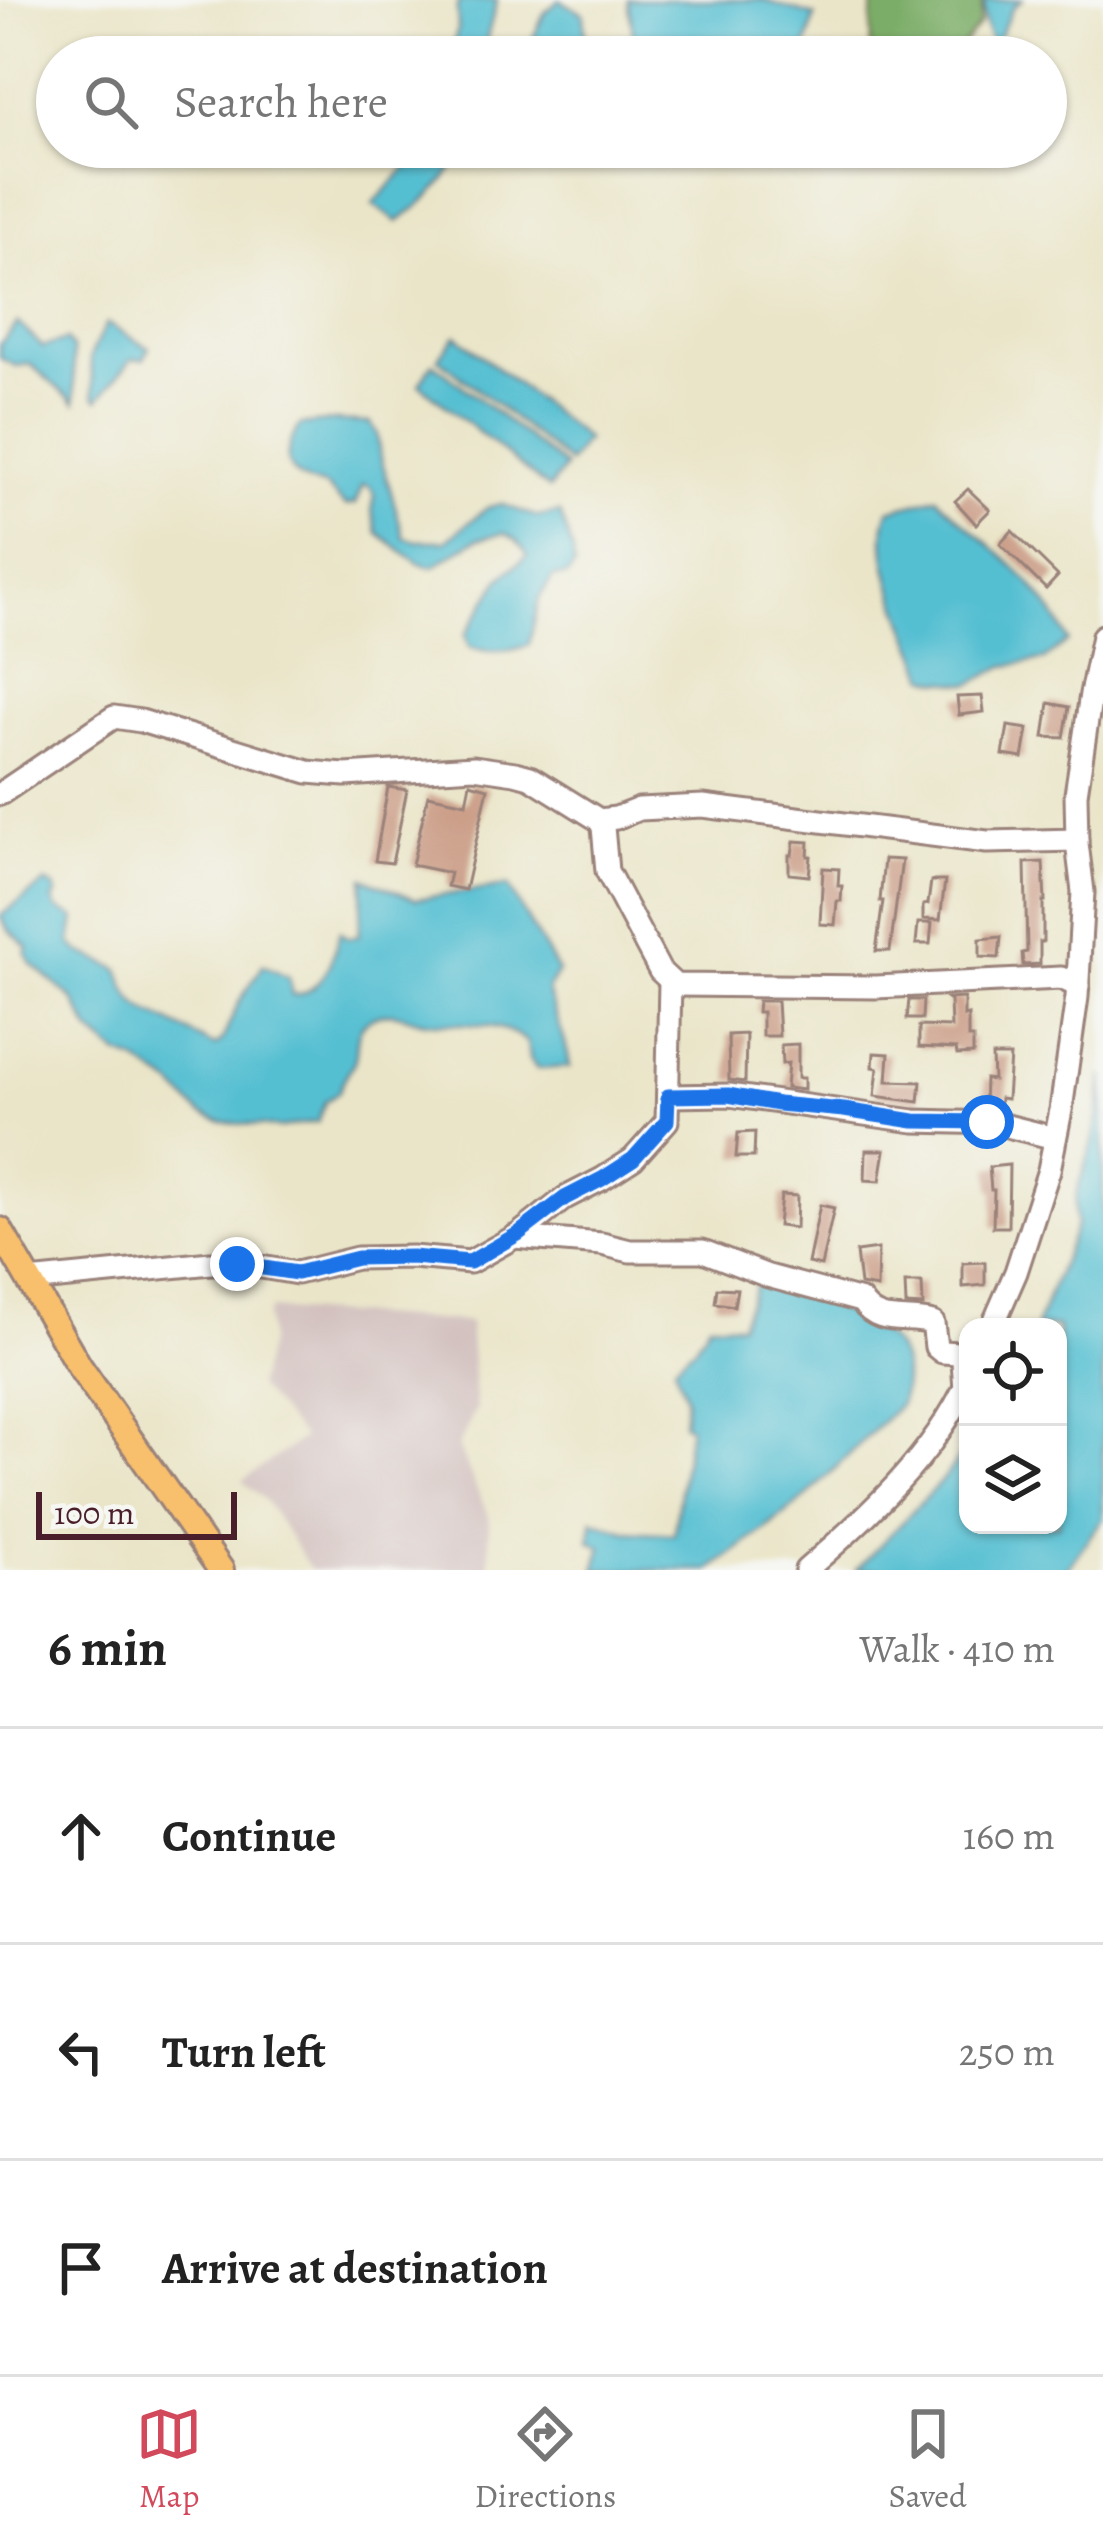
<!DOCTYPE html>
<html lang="en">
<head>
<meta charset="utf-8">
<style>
  :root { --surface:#fff; --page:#f6f6f6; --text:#222; --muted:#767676; --line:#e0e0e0; --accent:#d1495b }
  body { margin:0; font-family:Alegreya,serif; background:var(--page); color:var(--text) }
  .controls { position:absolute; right:36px; bottom:36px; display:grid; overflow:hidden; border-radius:24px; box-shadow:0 3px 9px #0004 }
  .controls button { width:108px; height:108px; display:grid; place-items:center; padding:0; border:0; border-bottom:3px solid var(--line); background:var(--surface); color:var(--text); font:60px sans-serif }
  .scale { position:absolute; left:36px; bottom:30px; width:201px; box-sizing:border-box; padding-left:12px; border:6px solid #4a1f2b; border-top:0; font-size:33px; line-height:42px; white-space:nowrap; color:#4a1f2b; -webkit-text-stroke:9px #f6f6f2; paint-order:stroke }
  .stop { position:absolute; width:36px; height:36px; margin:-27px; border:9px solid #1a73e8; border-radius:50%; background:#fff }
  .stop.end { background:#1a73e8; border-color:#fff; box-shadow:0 3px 12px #0008 }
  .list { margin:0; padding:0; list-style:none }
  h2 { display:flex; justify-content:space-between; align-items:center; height:156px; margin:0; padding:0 48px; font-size:51px }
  h2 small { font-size:39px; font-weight:400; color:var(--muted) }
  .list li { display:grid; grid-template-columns:78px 1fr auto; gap:36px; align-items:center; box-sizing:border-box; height:216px; padding:0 48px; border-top:3px solid var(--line) }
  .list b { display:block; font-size:45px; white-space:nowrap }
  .list em { font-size:39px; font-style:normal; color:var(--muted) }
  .icon { flex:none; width:66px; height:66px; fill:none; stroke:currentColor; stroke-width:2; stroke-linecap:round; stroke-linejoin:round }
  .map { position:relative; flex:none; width:1103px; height:1570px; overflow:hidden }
  .search { position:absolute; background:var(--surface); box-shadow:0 3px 9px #0004; left:36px; right:36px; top:36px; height:132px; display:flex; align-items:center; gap:30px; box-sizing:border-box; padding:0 42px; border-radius:66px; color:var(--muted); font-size:45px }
  .sheet { height:804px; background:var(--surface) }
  nav { display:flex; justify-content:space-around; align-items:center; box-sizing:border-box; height:168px; border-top:3px solid var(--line); background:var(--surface); font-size:33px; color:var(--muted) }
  nav a { display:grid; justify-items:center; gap:6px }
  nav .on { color:var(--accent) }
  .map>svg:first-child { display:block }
  .industrial { fill:#d1bfbd }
  .forest { fill:#7cad68; stroke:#63664a; stroke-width:3 }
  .water { fill:#55bfd2; stroke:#506f7e; stroke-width:3 }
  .building { fill:#cb9d87 }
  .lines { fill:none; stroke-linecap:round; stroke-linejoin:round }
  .minor-casing { stroke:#9a827a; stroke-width:27 }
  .major-casing { stroke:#9a827a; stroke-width:30 }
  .minor { stroke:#fff; stroke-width:21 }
  .major { stroke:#f8bf6c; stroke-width:24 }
  .route { stroke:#1a73e8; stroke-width:15 }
</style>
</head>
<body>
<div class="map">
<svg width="1103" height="1570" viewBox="0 0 1103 1570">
  <rect width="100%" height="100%" fill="#f6f6f2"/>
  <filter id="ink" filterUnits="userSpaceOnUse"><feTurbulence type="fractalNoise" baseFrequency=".00833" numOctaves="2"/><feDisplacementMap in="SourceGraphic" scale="24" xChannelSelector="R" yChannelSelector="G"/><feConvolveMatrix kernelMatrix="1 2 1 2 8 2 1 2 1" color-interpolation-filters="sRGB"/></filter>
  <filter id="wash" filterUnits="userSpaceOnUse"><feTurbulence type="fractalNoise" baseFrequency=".004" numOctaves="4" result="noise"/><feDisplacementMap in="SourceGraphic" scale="48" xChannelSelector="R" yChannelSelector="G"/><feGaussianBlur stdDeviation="2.7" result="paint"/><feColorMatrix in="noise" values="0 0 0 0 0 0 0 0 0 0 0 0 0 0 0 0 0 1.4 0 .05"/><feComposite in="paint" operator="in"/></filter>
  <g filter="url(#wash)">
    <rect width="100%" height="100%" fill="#eae5c8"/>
    <!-- industrial -->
    <polygon class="industrial" points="271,1309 469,1322 476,1409 458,1447 489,1517 489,1570 311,1570 265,1500 242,1481 303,1438 257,1386 269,1342 267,1316"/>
    <!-- forest -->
    <polygon class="forest" points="873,0 983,0 980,24 954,57 873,57 870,47"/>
    <!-- water -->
    <g class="water">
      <polygon points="460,0 497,0 482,57 450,57 458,27 457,7"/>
      <polygon points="560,0 584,14 586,57 524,57 545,12"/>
      <polygon points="628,0 763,0 815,16 805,50 789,50 787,57 623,57 635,46"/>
      <path d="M985,0h37l-9,7 -18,38c-11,-13 -12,-29 -10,-45z"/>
      <path d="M426,147h38c-14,33 -38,54 -66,75l-25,-18z"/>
      <polygon points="18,323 43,347 66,340 73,348 75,403 30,364 16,366 0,358 0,344"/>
      <polygon points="106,323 149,348 144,359 132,359 98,400 94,396 90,357"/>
      <polygon points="456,335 586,439 569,463 438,358"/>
      <polygon points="433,363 565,467 549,489 419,384"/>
      <path d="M335,421l35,2 7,10 2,18 25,86 12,4h30l41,-33 13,-4 38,13 22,-4 13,39 1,15 -7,9 -14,1 -14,22 -10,46c-19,7 -41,8 -60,2l-4,-12 36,-57 27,-23 -12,-15 -11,-7 -28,6 -44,28 -15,-4 -40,-30 -6,-22 3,-16 -6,-9 -6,-2 -8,20 -9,2c-9,-6 -14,-15 -21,-20 -2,-1 -17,-3 -19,-5 -27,-13 -20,-35 -6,-56z"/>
      <path d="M937,497c46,46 105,82 131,144l-24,19 -39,6 -34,18 -31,-3 -13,-4c-17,-47 -57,-119 -38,-167z"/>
      <path d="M364,878l51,21 93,-13 50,86 -11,18c7,26 20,49 23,77l-33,2 -8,-10 -2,-17c-27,-23 -66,-16 -100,-20 -12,-1 -24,-8 -36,-9 -8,0 -21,4 -27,10 -9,10 -6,24 -9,36 -4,12 -13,18 -16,33l-14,10 -7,20 -37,6 -58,-6 -22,-8 -29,-29 -36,-24 -17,-6 -28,-23 -18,-33 -42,-36 -5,-9 2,-7 -20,-17 -8,-14 46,-34 8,5 3,7 -4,5 3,9 19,10 -4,25 7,8 41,18c14,41 17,36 52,54 15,7 29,16 44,23l7,-5 16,-37 25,-39 26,12 3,18c30,0 42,-38 48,-64l7,7 12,-3z"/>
      <path d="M1103,1075v443l-37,52h-210l90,-94 22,-30v79h90v-198h-22l40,-102c-5,-35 9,-52 17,-84 5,-21 7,-44 10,-66z"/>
      <path d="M756,1284c41,10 126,31 144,72 7,15 4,33 0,48l-98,97 -92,69h-115l7,-23 -12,-6 3,-21 32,11 49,3 15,-108 -6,-2 3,-27 -12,-31 21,-20 14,-23 31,1z"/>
    </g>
    <g id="blocks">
      <!-- building -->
      <g class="building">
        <polygon points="968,489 990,510 976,524 955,501"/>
        <polygon points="1012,531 1058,576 1046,589 1000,544"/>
        <polygon points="982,696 984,712 959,715 957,697"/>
        <polygon points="1049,703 1069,707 1064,738 1044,737"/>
        <polygon points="1008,726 1028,729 1023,758 1003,755"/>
        <polygon points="470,783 488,788 465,890 447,886 450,873 412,865 428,795 466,803"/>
        <polygon points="388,787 407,790 392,863 375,861"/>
        <polygon points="794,841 809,842 808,856 811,856 809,876 789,874 789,855 792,855"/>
        <polygon points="884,859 902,860 890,951 876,951 883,901 880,901"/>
        <polygon points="1043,862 1045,901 1043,901 1043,942 1040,942 1040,964 1023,965 1022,953 1027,952 1025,863"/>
        <polygon points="823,868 839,869 838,886 842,886 841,901 837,901 835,925 820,924"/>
        <polygon points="931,881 945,881 940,920 923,919 923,905 928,904"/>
        <polygon points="918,923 932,923 930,944 916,944"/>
        <polygon points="1001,937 999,958 980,957 980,939"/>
        <polygon points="964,998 964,1016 968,1015 968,1038 973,1038 973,1054 957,1055 956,1049 919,1047 919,1026 951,1027 950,1001 947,999"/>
        <polygon points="909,1000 923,1000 922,1019 907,1019"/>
        <polygon points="758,1001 777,1001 779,1036 762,1036 762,1012 757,1012"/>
        <polygon points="746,1034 745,1082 729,1080 728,1035"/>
        <polygon points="798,1044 798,1078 804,1078 804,1090 786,1088 788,1063 782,1064 781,1045"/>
        <polygon points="874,1053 889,1054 887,1081 921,1082 919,1102 875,1096 878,1068 873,1067"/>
        <polygon points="992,1056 1010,1056 1007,1099 1000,1098 999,1109 984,1108 985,1079 993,1080"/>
        <polygon points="755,1132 754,1157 736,1157 738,1133"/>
        <polygon points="866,1150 885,1150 880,1181 865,1180"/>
        <polygon points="1009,1165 1008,1227 993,1227 994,1190 991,1190 989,1167"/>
        <polygon points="781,1195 797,1196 796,1228 778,1226"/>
        <polygon points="820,1205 834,1208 821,1266 808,1263"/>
        <polygon points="878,1249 877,1288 860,1285 856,1252"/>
        <polygon points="985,1262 985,1285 963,1287 963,1263"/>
        <polygon points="905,1283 922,1283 923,1306 906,1305"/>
        <polygon points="717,1288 737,1289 734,1306 715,1303"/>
      </g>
    </g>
  </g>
  <g filter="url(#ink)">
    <use href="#blocks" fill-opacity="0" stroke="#9a827a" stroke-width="3"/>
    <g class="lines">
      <defs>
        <g id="minor">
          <polyline points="0,794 114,717 141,721 308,772 345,775 474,767 515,773 530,777 599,820 616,818 639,809 703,806 987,842 1077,840"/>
          <polyline points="599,820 603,827 607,871 660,971 675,985 876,987 1061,978 1078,986"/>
          <polyline points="668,1096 729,1095 914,1121 995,1123 1055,1138"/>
          <path d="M514,1237l88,7 28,7h73l65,25 93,25c18,27 44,14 72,22l3,24 6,5 17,1 4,8 2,28"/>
          <polyline points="29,1281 211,1263 237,1263 297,1273 357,1258 412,1257 470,1262 518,1235 565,1198 602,1179 633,1159 667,1121 670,982"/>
          <polyline points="992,1327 1016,1272 1049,1170 1061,1110 1077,997 1083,892 1077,843 1076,794 1091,694 1103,636"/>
          <path d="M806,1570c62,-54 127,-113 162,-189"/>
        </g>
        <polyline id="major" points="0,1230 79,1366 221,1570"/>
      </defs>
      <!-- minor casing -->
      <use href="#minor" class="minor-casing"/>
      <!-- major casing -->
      <use href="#major" class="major-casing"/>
      <!-- minor -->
      <use href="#minor" class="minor"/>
      <!-- major -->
      <use href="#major" class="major"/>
    </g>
  </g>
  <g class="lines" filter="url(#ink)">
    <!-- route -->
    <polyline class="route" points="237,1264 297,1273 357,1258 412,1257 470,1262 518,1234 565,1198 602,1179 633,1159 667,1121 668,1096 728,1095 778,1104 844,1110 914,1121 987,1122"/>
  </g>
</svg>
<div class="controls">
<button><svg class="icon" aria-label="locate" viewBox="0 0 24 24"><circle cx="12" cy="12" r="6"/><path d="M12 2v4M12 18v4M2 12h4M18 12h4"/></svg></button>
<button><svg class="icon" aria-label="layers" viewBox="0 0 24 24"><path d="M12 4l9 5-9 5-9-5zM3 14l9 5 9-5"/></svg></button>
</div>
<div class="scale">100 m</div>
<div class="stop" style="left:987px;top:1122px"></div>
<div class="stop end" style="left:237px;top:1264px"></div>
<div class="search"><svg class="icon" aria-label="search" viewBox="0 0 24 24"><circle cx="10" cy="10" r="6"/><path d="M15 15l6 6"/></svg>Search here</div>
</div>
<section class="sheet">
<h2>6 min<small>Walk · 410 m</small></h2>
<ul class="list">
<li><svg class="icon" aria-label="ahead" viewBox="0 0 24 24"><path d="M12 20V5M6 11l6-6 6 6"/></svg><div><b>Continue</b></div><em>160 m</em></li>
<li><svg class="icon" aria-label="left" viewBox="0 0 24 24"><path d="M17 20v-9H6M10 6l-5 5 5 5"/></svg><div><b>Turn left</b></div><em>250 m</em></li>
<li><svg class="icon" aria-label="arrive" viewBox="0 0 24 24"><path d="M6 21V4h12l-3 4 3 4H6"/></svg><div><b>Arrive at destination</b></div></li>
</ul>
</section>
<nav>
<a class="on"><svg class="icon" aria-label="map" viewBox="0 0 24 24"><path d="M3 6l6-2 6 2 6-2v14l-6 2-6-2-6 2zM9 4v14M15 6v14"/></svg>Map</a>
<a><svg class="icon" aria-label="directions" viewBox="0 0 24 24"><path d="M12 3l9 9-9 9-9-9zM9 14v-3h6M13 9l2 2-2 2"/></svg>Directions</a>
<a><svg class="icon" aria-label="saved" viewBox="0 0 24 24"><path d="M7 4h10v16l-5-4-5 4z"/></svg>Saved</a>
</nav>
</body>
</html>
